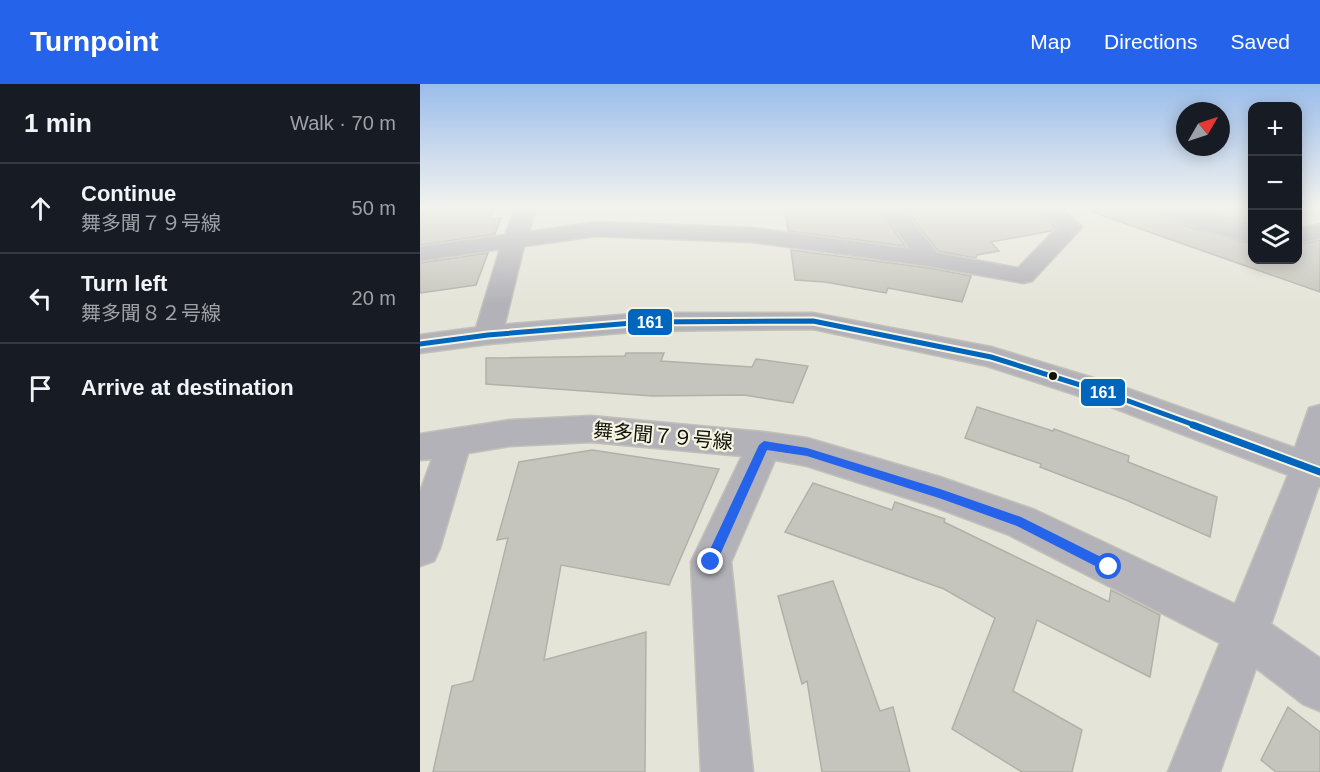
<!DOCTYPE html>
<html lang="en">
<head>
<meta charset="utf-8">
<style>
  :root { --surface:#171b24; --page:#242831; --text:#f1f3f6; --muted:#9ea1a6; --line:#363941; --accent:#2563eb }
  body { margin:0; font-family:Arial,"Noto Sans JP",sans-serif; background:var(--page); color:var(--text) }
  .controls { position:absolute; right:18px; top:18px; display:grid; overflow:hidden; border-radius:12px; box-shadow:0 3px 15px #0003 }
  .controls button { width:54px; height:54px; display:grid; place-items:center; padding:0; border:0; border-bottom:2px solid var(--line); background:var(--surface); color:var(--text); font:30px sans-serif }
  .compass { position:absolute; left:756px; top:18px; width:54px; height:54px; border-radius:50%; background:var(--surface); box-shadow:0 3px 15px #0003; rotate:51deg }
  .stop { position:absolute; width:18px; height:18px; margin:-14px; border:4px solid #2563eb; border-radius:50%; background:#fff }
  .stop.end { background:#2563eb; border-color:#fff; box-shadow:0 2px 6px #0008 }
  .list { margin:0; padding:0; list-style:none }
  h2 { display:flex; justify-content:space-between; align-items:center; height:78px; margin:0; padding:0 24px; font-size:26px }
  h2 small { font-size:20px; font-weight:400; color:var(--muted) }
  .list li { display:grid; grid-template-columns:39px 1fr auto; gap:18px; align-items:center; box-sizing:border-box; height:90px; padding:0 24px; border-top:2px solid var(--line) }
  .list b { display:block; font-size:22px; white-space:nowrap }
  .list p { margin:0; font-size:20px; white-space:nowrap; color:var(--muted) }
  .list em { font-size:20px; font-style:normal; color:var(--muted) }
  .icon { flex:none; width:33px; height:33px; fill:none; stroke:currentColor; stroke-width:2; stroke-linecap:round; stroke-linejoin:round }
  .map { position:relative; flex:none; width:900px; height:688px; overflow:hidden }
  header { display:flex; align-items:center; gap:36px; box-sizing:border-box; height:84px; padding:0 30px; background:var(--accent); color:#fff }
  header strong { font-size:28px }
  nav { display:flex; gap:33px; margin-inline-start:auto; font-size:21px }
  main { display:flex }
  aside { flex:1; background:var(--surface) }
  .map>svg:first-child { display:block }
  .building { fill:#c6c5bd; stroke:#b1b1a9; stroke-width:1.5 }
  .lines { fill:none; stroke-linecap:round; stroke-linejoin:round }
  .minor-casing { stroke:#c2c1b9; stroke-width:3 }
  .tertiary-casing { stroke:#c2c1b9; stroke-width:3 }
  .minor { fill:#b2b2b8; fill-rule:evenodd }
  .tertiary { fill:#b2b2b8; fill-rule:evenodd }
  .bus-1-far1-casing { stroke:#f6f5e1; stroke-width:9 }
  .bus-1-casing { stroke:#f6f5e1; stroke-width:11 }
  .bus-1-far1 { stroke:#0065bd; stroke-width:5 }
  .bus-1 { stroke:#0065bd; stroke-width:7 }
  .route { fill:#2563eb }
  .bus-dot { fill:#12110a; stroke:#f6f5e1; stroke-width:2 }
  .labels { text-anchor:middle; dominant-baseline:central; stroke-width:4.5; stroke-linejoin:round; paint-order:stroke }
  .street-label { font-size:20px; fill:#12110a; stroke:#f6f5e1 }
  .line-badge { stroke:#f6f5e1; stroke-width:2 }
  .badge-label { font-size:16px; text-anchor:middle; font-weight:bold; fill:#fff }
</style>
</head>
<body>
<header>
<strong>Turnpoint</strong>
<nav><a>Map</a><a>Directions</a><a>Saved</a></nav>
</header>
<main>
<aside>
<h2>1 min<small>Walk · 70 m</small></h2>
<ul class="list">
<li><svg class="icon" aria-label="ahead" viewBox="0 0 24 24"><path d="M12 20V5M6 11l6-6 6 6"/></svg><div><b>Continue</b><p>舞多聞７９号線</p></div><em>50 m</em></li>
<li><svg class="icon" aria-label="left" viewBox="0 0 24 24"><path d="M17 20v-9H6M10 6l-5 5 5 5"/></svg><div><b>Turn left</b><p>舞多聞８２号線</p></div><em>20 m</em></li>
<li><svg class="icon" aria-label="arrive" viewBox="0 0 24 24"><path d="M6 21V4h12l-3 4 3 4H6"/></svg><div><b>Arrive at destination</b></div></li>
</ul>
</aside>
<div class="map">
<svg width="900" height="688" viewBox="0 0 900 688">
  <rect width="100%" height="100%" fill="#e4e4d9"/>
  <!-- building -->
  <g class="building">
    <polygon points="0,124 74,124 69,135 81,134 75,150 0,161"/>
    <polygon points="365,124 459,124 485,162 368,147"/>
    <polygon points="485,124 616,124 635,143 631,147 571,158 579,167 557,171 556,174 518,167"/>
    <polygon points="673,124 740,124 747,132 769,143 832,160 832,176 878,176 878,161 900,156 900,208 672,128"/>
    <polygon points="774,124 832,124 832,142"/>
    <polygon points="371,166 509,184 551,192 542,218 468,204 466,209 405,198 375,196"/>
    <polygon points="68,169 56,201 0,209 0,179"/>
    <polygon points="206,269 244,269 241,277 332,283 336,275 388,282 373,319 324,311 232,312 66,300 66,274 205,272"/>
    <polygon points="557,323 633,347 634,345 709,372 708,378 797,413 790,453 706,416 620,383 621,380 545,354"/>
    <polygon points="172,366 299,385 249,501 141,481 124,576 226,548 225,688 13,688 32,602 53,597 88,454 77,456 99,378"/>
    <polygon points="393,399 472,426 475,418 525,435 524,438 689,518 691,506 740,531 730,593 617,536 593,607 662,646 652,688 602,688 532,645 575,534 524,505 365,448"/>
    <polygon points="413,497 460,627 473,623 490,688 402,688 387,597 382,600 358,512"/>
    <polygon points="868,623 900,648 900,688 856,688 841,676"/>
  </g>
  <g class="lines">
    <defs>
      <g id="minor">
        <polygon points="96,124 116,124 109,148 176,138 332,144 490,165 461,124 482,124 517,169 598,184 638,143 618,124 641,124 662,143 612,197 603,199 509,182 332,158 176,152 104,162 82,251 78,257 68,260 58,257 54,251 80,165 0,177 0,163 85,151"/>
        <path d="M742,124h25l65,20v14c-20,-4 -80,-18 -90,-34z"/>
        <polygon points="900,140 900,154 878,159 878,145"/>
        <polygon points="171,332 344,348 387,354 520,393 615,426 815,520 876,372 888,368 900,372 900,398 851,540 900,574 900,627 883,620 836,584 800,688 748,688 800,559 587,450 515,423 387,382 355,376 311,478 333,688 281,688 271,478 322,372 171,358 90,362 48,369 20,464 14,477 0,482 0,408 12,375 0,376 0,350 90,336"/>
      </g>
      <polygon id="tertiary" points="225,229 393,229 571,263 703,303 875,364 889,324 900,321 900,403 681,319 567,282 393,245 225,247 68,260 0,269 0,251 68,242"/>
    </defs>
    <!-- minor casing -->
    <use href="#minor" class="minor-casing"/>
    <!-- tertiary casing -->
    <use href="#tertiary" class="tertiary-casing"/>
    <!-- minor -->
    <use href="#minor" class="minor"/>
    <!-- tertiary -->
    <use href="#tertiary" class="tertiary"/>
    <defs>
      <polyline id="bus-1-far1" points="0,260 68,251 225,238 393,237 571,273 692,311 777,342"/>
      <polyline id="bus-1" points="773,341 900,388"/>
    </defs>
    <!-- bus-1-far1 casing -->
    <use href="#bus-1-far1" class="bus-1-far1-casing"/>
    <!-- bus-1 casing -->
    <use href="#bus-1" class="bus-1-casing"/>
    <!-- bus-1-far1 -->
    <use href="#bus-1-far1" class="bus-1-far1"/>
    <!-- bus-1 -->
    <use href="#bus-1" class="bus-1"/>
  </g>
  <!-- sky -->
  <linearGradient id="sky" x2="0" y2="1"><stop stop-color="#9bbdeb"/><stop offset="0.56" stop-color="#f3f3ee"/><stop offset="1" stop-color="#f3f3ee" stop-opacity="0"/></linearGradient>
  <rect width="900" height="220" fill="url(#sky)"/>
  <!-- route -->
  <polygon class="route" points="344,357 387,364 520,405 601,433 693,479 695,483 693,487 685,487 597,442 519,414 387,372 347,366 295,482 286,482 286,474 339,361"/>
  <!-- markers -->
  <circle class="bus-dot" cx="633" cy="292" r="5"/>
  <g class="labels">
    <!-- street labels -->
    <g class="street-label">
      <text transform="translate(243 352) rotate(5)">舞多聞７９号線</text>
    </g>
  </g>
  <g class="line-badge">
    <rect x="207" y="224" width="46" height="28" rx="6" fill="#0065bd"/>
    <rect x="660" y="294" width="46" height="29" rx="6" fill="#0065bd"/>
  </g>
  <g class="badge-label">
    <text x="230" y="244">161</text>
    <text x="683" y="314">161</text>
  </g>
</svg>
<div class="controls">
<button>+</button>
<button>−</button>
<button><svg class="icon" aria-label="layers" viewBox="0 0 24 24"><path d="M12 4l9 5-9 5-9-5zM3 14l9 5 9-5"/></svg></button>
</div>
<svg class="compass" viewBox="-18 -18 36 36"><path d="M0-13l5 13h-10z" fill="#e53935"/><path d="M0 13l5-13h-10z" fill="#9ea1a6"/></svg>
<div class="stop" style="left:689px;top:483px"></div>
<div class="stop end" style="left:291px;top:478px"></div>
</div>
</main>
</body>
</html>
